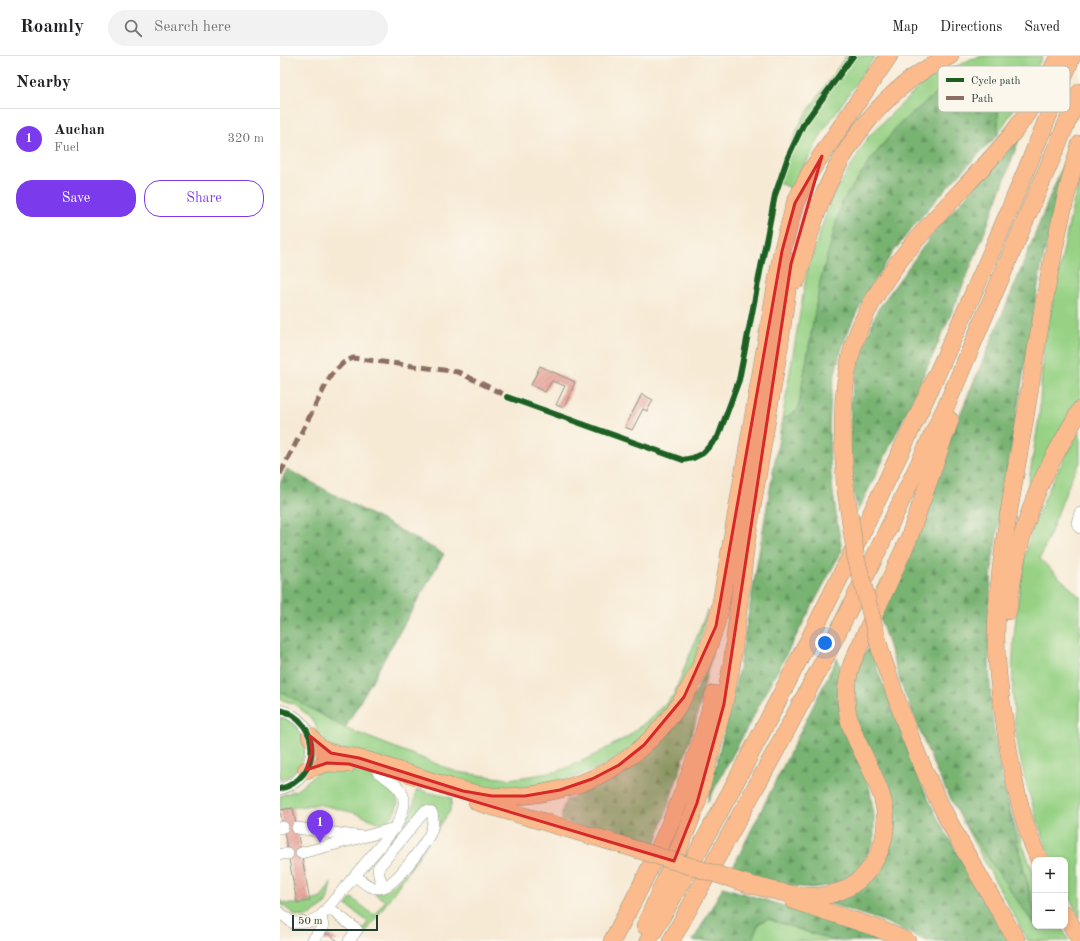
<!DOCTYPE html>
<html lang="en">
<head>
<meta charset="utf-8">
<style>
  :root { --surface:#fff; --page:#f2f2f2; --text:#202124; --muted:#757577; --line:#e0e0e0; --accent:#7c3aed }
  body { margin:0; font-family:"Old Standard TT",serif; background:var(--page); color:var(--text) }
  .controls { position:absolute; right:12px; bottom:12px; display:grid; overflow:hidden; border-radius:8px; box-shadow:0 2px 6px #0003 }
  .controls button { width:36px; height:36px; display:grid; place-items:center; padding:0; border:0; border-bottom:1px solid var(--line); background:var(--surface); color:var(--text); font:20px sans-serif }
  .scale { position:absolute; left:12px; bottom:10px; width:86px; box-sizing:border-box; padding-left:4px; border:2px solid #1f3d34; border-top:0; font-size:11px; line-height:14px; white-space:nowrap; color:#1f3d34; -webkit-text-stroke:3px #fbf7ec; paint-order:stroke }
  .you { position:absolute; left:545px; top:587px; width:14px; height:14px; margin:-10px; border:3px solid #fff; border-radius:50%; background:#1a73e8; box-shadow:0 0 0 6px #1a73e833 }
  .badge { display:grid; place-items:center; width:26px; height:26px; border-radius:50%; background:var(--accent); color:#fff; font-size:13px; font-weight:700 }
  .pin { position:absolute; translate:-50% -33px; filter:drop-shadow(0 1px 2px #0008) }
  .pin::after { content:''; position:absolute; top:21px; width:14px; height:12px; background:inherit; clip-path:polygon(0 0,100% 0,50% 100%) }
  .list { margin:0; padding:0; list-style:none }
  h2 { display:flex; justify-content:space-between; align-items:center; height:52px; margin:0; padding:0 16px; font-size:17px }
  h2 small { font-size:13px; font-weight:400; color:var(--muted) }
  .list li { display:grid; grid-template-columns:26px 1fr auto; gap:12px; align-items:center; box-sizing:border-box; height:60px; padding:0 16px; border-top:1px solid var(--line) }
  .list b { display:block; font-size:15px; white-space:nowrap }
  .list p { margin:0; font-size:13px; white-space:nowrap; color:var(--muted) }
  .list em { font-size:13px; font-style:normal; color:var(--muted) }
  .actions { display:flex; gap:8px; padding:12px 16px }
  .actions a { flex:1; padding:9px 0; border:1px solid var(--accent); border-radius:16px; text-align:center; font-size:14px; color:var(--accent) }
  .actions .main { background:var(--accent); color:#fff }
  .icon { flex:none; width:22px; height:22px; fill:none; stroke:currentColor; stroke-width:2; stroke-linecap:round; stroke-linejoin:round }
  .map { position:relative; flex:none; width:800px; height:885px; overflow:hidden }
  header { display:flex; align-items:center; gap:24px; box-sizing:border-box; height:56px; padding:0 20px; background:var(--surface); border-bottom:1px solid var(--line) }
  header strong { font-size:19px }
  nav { display:flex; gap:22px; margin-inline-start:auto; font-size:14px }
  .search { width:280px; height:36px; background:var(--page); display:flex; align-items:center; gap:10px; box-sizing:border-box; padding:0 14px; border-radius:22px; color:var(--muted); font-size:15px }
  main { display:flex }
  aside { flex:1; background:var(--surface) }
  .map>svg:first-child { display:block }
  .green { fill:#96d184; stroke:#5a875c }
  .forest { fill:url(#forest-firs); stroke:#4c7853 }
  .building { fill:url(#building-hatch) }
  .lines { fill:none; stroke-linecap:round; stroke-linejoin:round }
  .minor-casing { stroke:#8b9484; stroke-width:12 }
  .highway-casing { stroke:#8b9484; stroke-width:18 }
  .minor { stroke:#fff; stroke-width:11 }
  .highway { stroke:#fbbb8d; stroke-width:17 }
  .highway-bridge-casing { stroke:#8b9484; stroke-width:18; stroke-linecap:butt }
  .highway-bridge { stroke:#fbbb8d; stroke-width:17 }
  .quiet { stroke:#8d6e63; stroke-width:5; stroke-dasharray:10 5; stroke-linecap:butt }
  .cycleway-casing { stroke:#fbf7ec; stroke-width:8 }
  .cycleway { stroke:#1b5e20; stroke-width:6 }
  .marked { fill:#d62828; fill-opacity:0.2; stroke:#d62828; stroke-width:3; stroke-linejoin:round }
  .key { fill:#fbf7ec; stroke:#b9bfb5; stroke-width:1 }
  .key-label { font-size:11px; fill:#1f3d34 }
</style>
</head>
<body>
<header>
<strong>Roamly</strong>
<div class="search"><svg class="icon" aria-label="search" viewBox="0 0 24 24"><circle cx="10" cy="10" r="6"/><path d="M15 15l6 6"/></svg>Search here</div>
<nav><a>Map</a><a>Directions</a><a>Saved</a></nav>
</header>
<main>
<aside>
<h2>Nearby<small></small></h2>
<ul class="list">
<li><span class="badge">1</span><div><b>Auchan</b><p>Fuel</p></div><em>320 m</em></li>
</ul>
<div class="actions"><a class="main">Save</a><a>Share</a></div>
</aside>
<div class="map">
<svg width="800" height="885" viewBox="0 0 800 885">
  <defs>
    <pattern id="forest-firs" width="22" height="20" patternUnits="userSpaceOnUse"><rect width="22" height="20" fill="#78b372"/><path d="M5 1l3.5 6h-7zM16 11l3.5 6h-7z" fill="#62935e"/></pattern>
    <pattern id="building-hatch" width="6" height="6" patternUnits="userSpaceOnUse"><rect width="6" height="6" fill="#e79d95"/><path d="M-1 1l2-2M0 6l6-6M5 7l2-2" fill="none" stroke="#bb817a"/></pattern>
  </defs>
  <rect width="100%" height="100%" fill="#fbf7ec"/>
  <filter id="ink" filterUnits="userSpaceOnUse"><feTurbulence type="fractalNoise" baseFrequency=".025" numOctaves="2"/><feDisplacementMap in="SourceGraphic" scale="8" xChannelSelector="R" yChannelSelector="G"/><feConvolveMatrix kernelMatrix="1 2 1 2 8 2 1 2 1" color-interpolation-filters="sRGB"/></filter>
  <filter id="wash" filterUnits="userSpaceOnUse"><feTurbulence type="fractalNoise" baseFrequency=".012" numOctaves="4" result="noise"/><feDisplacementMap in="SourceGraphic" scale="16" xChannelSelector="R" yChannelSelector="G"/><feGaussianBlur stdDeviation="0.9" result="paint"/><feColorMatrix in="noise" values="0 0 0 0 0 0 0 0 0 0 0 0 0 0 0 0 0 1.4 0 .05"/><feComposite in="paint" operator="in"/></filter>
  <g filter="url(#wash)">
    <rect width="100%" height="100%" fill="#f7ead5"/>
    <!-- green -->
    <g class="green">
      <polygon points="566,0 595,0 543,75 513,133 495,125 522,64"/>
      <polygon points="704,0 763,0 718,79 718,48 619,68 589,106 562,146 540,226 518,354 502,364 527,215 551,143 589,80 642,28 691,3"/>
      <polygon points="800,120 800,340 746,443 759,362 763,292 793,148"/>
      <path d="M800,374v33l-7,11 -33,85 40,38v321l-15,-29v-29h-14c-11,-32 -23,-65 -30,-98 -12,-56 -10,-113 -2,-169 3,-22 6,-44 14,-65 12,-34 29,-67 47,-98z"/>
      <path d="M428,553c-5,19 -9,39 -16,58 -7,20 -21,38 -34,53 -6,7 -12,15 -18,21 -44,38 -100,49 -156,47l-154,-41 -11,-11 -3,-11 -8,-10 -14,-11 -14,-5v-8l65,37 112,44 51,7 23,-3 28,-5 32,-14 36,-20 24,-19 23,-24z"/>
      <path d="M0,661c33,8 32,54 0,63z"/>
      <path d="M66,711c17,6 48,18 52,36 -3,10 -6,16 -16,21l-27,-11 -37,-9 -38,6v-14l17,-6 20,-17z"/>
      <path d="M139,734l33,8 -2,13 -90,130h-5l13,-19 -22,-17 6,-7 22,17 11,-14 -11,-8c25,1 54,-55 67,-74l-17,-14 -39,46 -2,-2c15,-19 32,-32 33,-58z"/>
      <polygon points="725,735 735,769 755,821 755,858"/>
      <polygon points="683,766 759,875 758,870 781,870 789,885 748,885"/>
      <path d="M51,827l-3,15 -3,7 -18,12 -11,-1 -16,-13v-3c9,9 31,1 41,-2z"/>
      <polygon points="488,863 555,885 471,885 479,867"/>
    </g>
    <!-- forest -->
    <g class="forest">
      <path d="M701,30l17,18v31c-62,62 -134,136 -159,223 -18,61 -8,131 3,192l-135,253 32,-135 43,-248 16,-10 22,-128 22,-80 27,-40 30,-38 39,-32z"/>
      <path d="M739,83c-44,128 -100,252 -162,373l-8,-49 2,-66 9,-42 18,-46 59,-81z"/>
      <path d="M791,88l-29,120 -6,33 -43,261c-6,67 -6,133 5,200 9,52 24,104 37,156v12l-72,-104 -26,-49 -35,-86 -22,-69 73,-187 63,-149z"/>
      <polygon points="7,413 164,498 65,672 0,635 0,427"/>
      <polygon points="589,591 641,728 658,763 728,885 646,885 603,865 547,847 602,809 608,798 611,785 580,678 571,636 581,603"/>
      <polygon points="433,594 414,671 375,789 282,765 282,755 286,744 327,726 353,708 402,657 416,636"/>
      <polygon points="557,602 562,612 557,637 564,672 589,728 594,761 594,787 579,813 555,829 532,832 495,829 452,813"/>
      <polygon points="443,831 564,869 599,885 555,885 488,863 479,867 471,885 413,885"/>
    </g>
    <g id="blocks">
      <!-- building -->
      <g class="building">
        <polygon points="260,310 295,326 284,352 276,349 285,330 272,325 265,336 251,329"/>
        <polygon points="362,338 373,344 367,355 363,353 352,374 345,371"/>
        <polygon points="13,752 30,845 17,847 0,754"/>
        <polygon points="49,878 58,885 37,885 42,879"/>
      </g>
    </g>
  </g>
  <g filter="url(#ink)">
    <use href="#blocks" fill-opacity="0" stroke="#8b9484" stroke-width="1"/>
    <g class="lines">
      <defs>
        <g id="minor">
          <polyline points="800,457 797,467 800,472"/>
          <path d="M0,654c42,11 42,68 0,79"/>
          <polyline points="0,772 3,771"/>
          <polyline points="17,772 83,781 115,772"/>
          <polyline points="21,797 79,782"/>
          <polyline points="0,798 8,798"/>
          <path d="M76,820c7,6 14,13 24,12 14,0 43,-42 50,-54 3,-7 4,-14 2,-21l-5,-2 -3,1 -46,56 1,8 5,11"/>
          <polyline points="48,851 77,874 69,885"/>
          <path d="M0,857l13,10 16,-1 12,-6 74,-88c17,-29 10,-39 -17,-56"/>
          <polyline points="32,885 43,871 41,860"/>
        </g>
        <g id="highway">
          <path d="M517,224c6,-21 11,-43 19,-65 23,-66 68,-129 134,-159"/>
          <path d="M565,429c-2,-43 -5,-85 5,-127 22,-92 105,-154 162,-224 19,-24 33,-51 47,-78"/>
          <path d="M728,555c5,-44 15,-87 33,-128 11,-25 26,-49 39,-73"/>
          <path d="M602,600c13,37 24,74 40,109 26,61 62,119 95,176"/>
          <path d="M30,680c3,4 7,10 12,13 10,6 24,6 35,9 15,3 29,8 43,13 30,9 60,21 91,25 21,2 45,-1 66,-6 88,-20 140,-92 162,-177l63,-362 13,-48 15,-31 79,-116"/>
          <polyline points="26,714 47,707 68,708"/>
          <polyline points="197,746 342,789"/>
          <path d="M759,804c-20,-46 -29,-93 -35,-142 -6,-35 -10,-69 -7,-105 4,-70 19,-139 30,-207 14,-88 28,-177 53,-262"/>
          <path d="M471,829c22,5 46,13 69,11 48,-4 76,-54 62,-99 -17,-53 -49,-73 -30,-134l57,-125 41,-118"/>
          <polyline points="514,845 597,872 627,885"/>
          <polyline points="785,858 800,884"/>
          <polyline points="365,870 406,776 417,747 444,648 452,607 466,488 500,287 511,206"/>
          <path d="M332,885c43,-79 81,-159 102,-247"/>
          <path d="M368,885c78,-136 149,-275 217,-415 75,-154 145,-310 207,-470"/>
          <polyline points="391,885 495,696 544,604 590,511 668,346 800,36"/>
        </g>
      </defs>
      <!-- minor casing -->
      <use href="#minor" class="minor-casing"/>
      <!-- highway casing -->
      <use href="#highway" class="highway-casing"/>
      <!-- minor -->
      <use href="#minor" class="minor"/>
      <!-- highway -->
      <use href="#highway" class="highway"/>
      <defs>
        <g id="highway-bridge">
          <polyline points="565,429 576,502 602,600"/>
          <polyline points="342,789 471,829"/>
        </g>
      </defs>
      <!-- highway-bridge casing -->
      <use href="#highway-bridge" class="highway-bridge-casing"/>
      <!-- highway-bridge -->
      <use href="#highway-bridge" class="highway-bridge"/>
      <!-- quiet -->
      <polyline class="quiet" points="0,418 51,319 63,307 73,302 178,316 229,341"/>
      <defs>
        <g id="cycleway">
          <polyline points="227,341 403,404 413,402 423,397 438,381 459,324 495,139 508,101 523,69 573,0"/>
          <path d="M0,654c42,11 42,68 0,79"/>
        </g>
      </defs>
      <!-- cycleway casing -->
      <use href="#cycleway" class="cycleway-casing"/>
      <!-- cycleway -->
      <use href="#cycleway" class="cycleway"/>
    </g>
  </g>
  <!-- marked area -->
  <path class="marked" d="M542,100l-31,108 -67,440 -27,99 -23,58 -325,-97 -22,-1 -21,7 6,-18 -2,-16 21,17 28,5 104,33 29,5h33l35,-6 32,-11 27,-14 25,-20 40,-48 32,-71 66,-375 13,-48z"/>
  <!-- legend -->
  <rect x="658" y="10" width="132" height="46" rx="6" class="key"/>
  <rect x="666" y="22" width="18" height="4" fill="#1b5e20"/>
  <rect x="666" y="40" width="18" height="4" fill="#8d6e63"/>
  <g class="key-label">
    <text x="691" y="28">Cycle path</text>
    <text x="691" y="46">Path</text>
  </g>
</svg>
<div class="controls">
<button>+</button>
<button>−</button>
</div>
<div class="scale">50 m</div>
<div class="you"></div>
<div class="pin badge" style="left:40px;top:787px">1</div>
</div>
</main>
</body>
</html>
